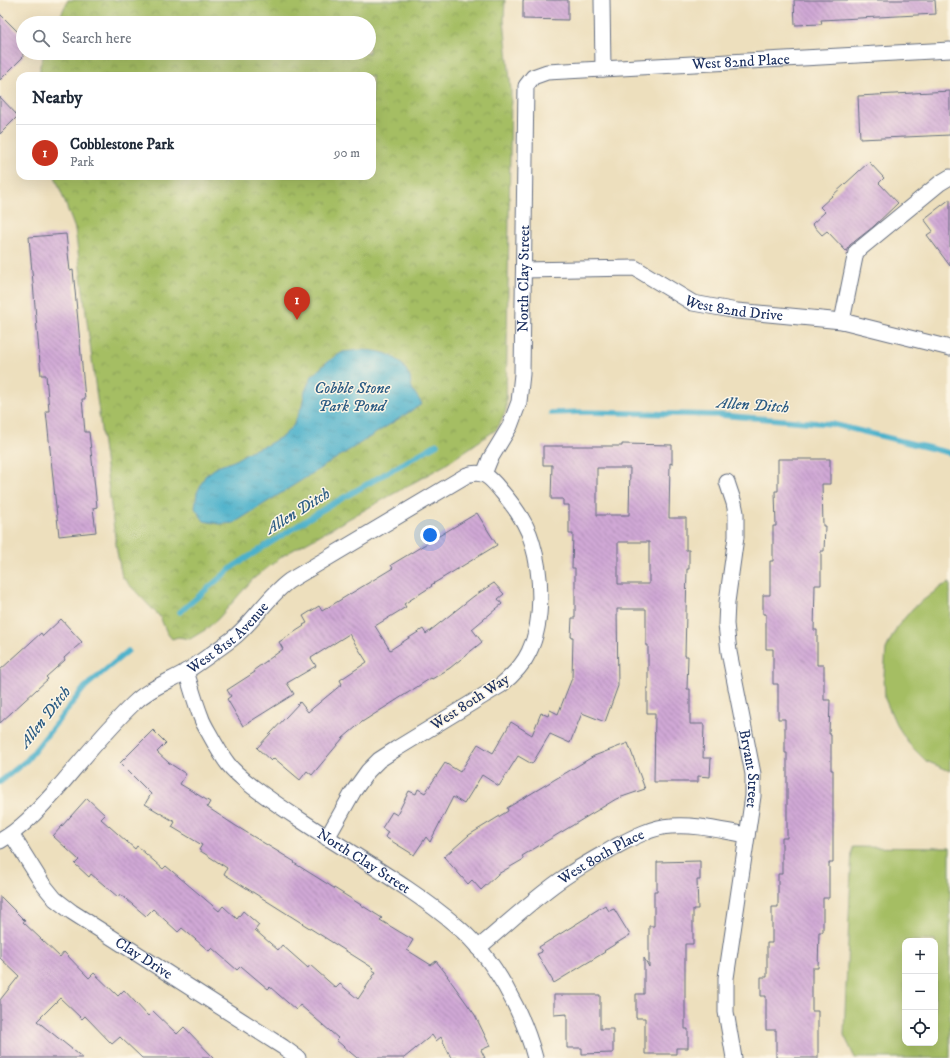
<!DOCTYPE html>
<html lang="en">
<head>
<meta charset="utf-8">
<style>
  :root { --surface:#fff; --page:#f2f2f3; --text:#1f2937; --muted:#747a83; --line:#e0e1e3; --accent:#c8321e }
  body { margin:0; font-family:"IM FELL DW Pica",serif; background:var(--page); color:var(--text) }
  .controls { position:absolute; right:12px; bottom:12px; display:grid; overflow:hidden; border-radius:8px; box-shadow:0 4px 16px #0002 }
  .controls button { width:36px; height:36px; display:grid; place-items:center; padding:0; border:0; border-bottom:1px solid var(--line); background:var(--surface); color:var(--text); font:20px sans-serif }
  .you { position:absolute; left:430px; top:535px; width:14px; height:14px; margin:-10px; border:3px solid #fff; border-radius:50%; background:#1a73e8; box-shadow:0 0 0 6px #1a73e833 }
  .badge { display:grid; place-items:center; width:26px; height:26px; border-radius:50%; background:var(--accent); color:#fff; font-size:13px; font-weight:700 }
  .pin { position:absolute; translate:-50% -33px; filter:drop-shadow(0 1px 2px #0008) }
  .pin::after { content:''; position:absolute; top:21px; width:14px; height:12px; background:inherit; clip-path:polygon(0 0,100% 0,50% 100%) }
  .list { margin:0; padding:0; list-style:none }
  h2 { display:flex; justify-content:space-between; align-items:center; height:52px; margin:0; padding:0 16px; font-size:17px }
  h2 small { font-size:13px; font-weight:400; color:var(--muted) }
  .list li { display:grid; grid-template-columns:26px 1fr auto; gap:12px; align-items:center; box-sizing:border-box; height:56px; padding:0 16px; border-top:1px solid var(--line) }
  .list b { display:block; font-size:15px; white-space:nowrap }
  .list p { margin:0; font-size:13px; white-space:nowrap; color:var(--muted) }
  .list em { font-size:13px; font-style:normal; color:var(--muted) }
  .icon { flex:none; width:22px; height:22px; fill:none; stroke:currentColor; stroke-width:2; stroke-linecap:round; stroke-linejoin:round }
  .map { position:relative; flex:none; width:950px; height:1058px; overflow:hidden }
  .search { position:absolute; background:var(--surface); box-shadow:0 4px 16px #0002; left:16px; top:16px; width:360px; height:44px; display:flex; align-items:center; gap:10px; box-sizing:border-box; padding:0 14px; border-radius:22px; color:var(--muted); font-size:15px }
  .panel { position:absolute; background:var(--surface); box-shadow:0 4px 16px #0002; left:16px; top:72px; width:360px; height:108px; border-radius:12px }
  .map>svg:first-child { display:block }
  .park { fill:url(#park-crowns); stroke:#607661 }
  .pitch { fill:#a5be64; stroke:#607661; fill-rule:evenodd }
  .water { fill:url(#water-ripples); stroke:#347094 }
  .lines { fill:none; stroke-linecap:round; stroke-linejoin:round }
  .stream { stroke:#4cb1cb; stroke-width:5.5 }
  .building { fill:url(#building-back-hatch); fill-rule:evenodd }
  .minor-casing { stroke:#646d7f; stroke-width:17 }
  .minor { stroke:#fff; stroke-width:15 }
  .labels { text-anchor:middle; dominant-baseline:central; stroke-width:3; stroke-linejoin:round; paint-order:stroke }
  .street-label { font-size:15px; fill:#1b2f5e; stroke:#fcf5e5 }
  .water-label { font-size:16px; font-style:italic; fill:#2c5c84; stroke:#fcf5e5 }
</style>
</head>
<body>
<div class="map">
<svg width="950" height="1058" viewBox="0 0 950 1058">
  <defs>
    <pattern id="park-crowns" width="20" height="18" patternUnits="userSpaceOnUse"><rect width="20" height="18" fill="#a5be64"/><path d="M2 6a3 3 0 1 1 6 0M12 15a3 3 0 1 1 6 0" fill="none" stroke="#869b56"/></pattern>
    <pattern id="water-ripples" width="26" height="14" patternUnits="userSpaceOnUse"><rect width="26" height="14" fill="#4cb1cb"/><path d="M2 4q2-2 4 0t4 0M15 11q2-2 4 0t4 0" fill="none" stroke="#3e90a8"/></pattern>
    <pattern id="building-back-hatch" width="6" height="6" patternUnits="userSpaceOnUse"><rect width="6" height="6" fill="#d0a8d5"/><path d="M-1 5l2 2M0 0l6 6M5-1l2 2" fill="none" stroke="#a889b0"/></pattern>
  </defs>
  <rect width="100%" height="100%" fill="#fcf5e5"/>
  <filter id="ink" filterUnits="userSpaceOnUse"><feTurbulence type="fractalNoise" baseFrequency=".025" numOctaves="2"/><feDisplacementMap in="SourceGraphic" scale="8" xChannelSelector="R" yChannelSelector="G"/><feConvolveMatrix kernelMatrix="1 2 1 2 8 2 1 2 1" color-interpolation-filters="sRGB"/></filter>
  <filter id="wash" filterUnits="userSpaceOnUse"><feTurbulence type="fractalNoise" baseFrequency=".012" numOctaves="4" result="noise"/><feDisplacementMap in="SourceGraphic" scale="16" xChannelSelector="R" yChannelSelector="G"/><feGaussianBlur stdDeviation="0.9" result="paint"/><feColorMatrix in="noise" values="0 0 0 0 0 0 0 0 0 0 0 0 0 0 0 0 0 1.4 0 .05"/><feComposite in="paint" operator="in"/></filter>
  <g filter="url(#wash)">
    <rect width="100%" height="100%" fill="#eddfbd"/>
    <!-- park -->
    <polygon class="park" points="68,0 505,0 504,20 511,90 506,410 497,429 445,465 284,555 253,579 218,619 205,630 190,639 178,637 172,639 167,633 160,617 122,577 117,552 75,229 55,176 372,176 372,76 40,76 40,65 45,53 369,53 369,23 57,23"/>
    <!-- pitch -->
    <g class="pitch">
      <polygon points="950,583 950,771 926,761 909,744 895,722 885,699 884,675 886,649 897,627 913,608 942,586"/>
      <path d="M852,847l98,1v210h-95l-11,-23zM905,941h30v102h-30z"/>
    </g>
    <!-- water -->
    <path class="water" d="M361,350c22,1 37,4 48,25 2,4 1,9 3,13 2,5 7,11 10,16l-188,119 -14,1 -16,-3 -9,-13 2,-15 8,-17 12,-9 17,-6 16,-10 17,-6 16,-9 10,-10 9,-20 3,-15 7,-15 15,-14 16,-10z"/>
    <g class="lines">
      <!-- stream -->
      <g class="stream">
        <polyline points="551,413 584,412 719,415 832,424 950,453"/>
        <polyline points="180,612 234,566 322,510 437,444"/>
        <polyline points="0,782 27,760 85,687 128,651"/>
      </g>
    </g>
    <g id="blocks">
      <!-- building -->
      <g class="building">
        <polygon points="523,0 568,0 568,20 523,19"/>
        <polygon points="794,0 935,0 936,14 821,20 822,24 795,25"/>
        <polygon points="0,14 23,37 23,57 0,80"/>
        <polygon points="950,91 950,135 860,139 858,96"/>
        <polygon points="0,97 18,116 0,134"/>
        <polygon points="869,162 884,178 879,183 898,203 873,227 850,245 846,251 827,231 822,235 812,224 825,212 820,207"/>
        <polygon points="950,199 950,266 927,235 933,231 924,219"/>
        <polygon points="66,234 70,271 73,270 78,321 85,399 82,399 85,432 89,432 97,507 93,508 96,532 59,536 46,411 49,411 46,375 41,375 29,237"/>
        <path d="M622,444l50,1v19l-2,-1 -1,55h17v32h3v19h-2l-2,87h3l-1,33h3v35h14l-1,34h8l-1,19 -12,-1v6h-44l1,-69h-8v-24h1v-44h-2v-36h-29l1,77 -13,36 -23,-9 -12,30 -20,-9 -18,30 -14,-8 -19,30 -17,-11 -18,29 -11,-7 -23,45 -4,-5 -12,18 -29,-18 3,-5 -6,-4 10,-16 5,3 12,-24 7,3 2,-5 7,4 20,-30 15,9 18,-28 15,9 18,-31 21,13 9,-22 7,3 2,-6 8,4 14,-36 1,-41h-2l1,-19h3v-50h-3l1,-34h-4v-29h-6v-6h-12l1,-34h-9v-19h79zM597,468h33l-1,47h-32zM618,542h31v42h-31z"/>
        <polygon points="778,459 830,459 830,484 822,484 823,526 825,526 824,551 821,551 821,585 815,585 814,630 817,630 817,665 824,665 824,700 830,700 829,734 831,734 831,770 833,770 833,863 829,863 829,898 823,898 823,932 819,932 818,968 812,968 812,1011 818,1011 818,1058 776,1058 776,1030 766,1030 766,996 761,996 761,977 767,977 767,943 772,943 772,907 778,907 778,874 782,874 782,838 787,838 787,753 785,753 785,719 778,719 778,684 773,684 773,649 766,649 766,614 763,614 763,595 770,595 770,561 773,561 773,526 776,526 775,491 778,491"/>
        <polygon points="477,513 497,545 431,585 432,586 404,604 406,607 375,626 390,650 423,629 426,634 474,596 494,583 504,594 498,599 502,604 472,629 482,642 450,668 432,679 431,678 362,722 343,738 312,775 307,771 300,780 274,758 271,761 257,748 300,702 308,712 342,684 340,680 367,662 349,634 311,658 316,666 287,683 294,694 243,726 227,699 231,696 227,690 255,672 254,670 283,649 279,642 304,626 303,625 307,623 303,616 319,606 322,611 393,568 391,565"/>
        <polygon points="61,619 82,642 64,658 65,660 46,677 48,679 0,723 0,670 41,633 43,636"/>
        <polygon points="153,730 166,743 157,752 169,763 186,774 180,784 210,802 207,807 236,826 295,862 294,863 382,918 380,920 413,940 407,950 431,965 436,961 448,976 447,976 475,1015 490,1046 481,1050 485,1058 451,1058 441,1037 436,1041 432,1035 404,1058 357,1058 336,1040 338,1038 300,1005 296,1010 270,987 268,989 241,966 237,970 212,948 209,951 182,928 178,932 153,909 146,916 120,894 118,897 91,874 89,877 75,864 79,860 53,836 87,798 105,815 101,819 135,849 137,846 163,869 166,866 219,911 223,906 237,919 243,911 259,925 255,930 278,950 282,945 308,968 310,965 336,988 340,984 358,999 376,972 372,970 373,968 224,874 227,868 199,850 202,845 172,827 175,822 145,804 151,794 120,763"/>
        <polygon points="628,743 645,789 616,799 522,856 524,859 498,874 481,890 472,880 468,884 444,857 469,835 508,811 507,808 594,756"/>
        <polygon points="700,861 700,880 697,880 698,909 693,909 693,944 685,944 685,1029 688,1029 688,1048 676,1048 676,1054 645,1054 645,1018 636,1018 636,994 644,994 644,958 649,967 649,926 654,926 654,891 657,891 657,862"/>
        <polygon points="0,896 25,921 23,922 60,957 64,952 89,978 94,973 118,996 124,990 148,1016 153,1011 177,1034 184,1027 214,1058 142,1058 120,1037 112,1044 85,1016 82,1019 60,998 37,1021 83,1058 0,1058 0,1000 19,976 0,958"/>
        <polygon points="605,905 609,911 614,909 630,935 604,951 605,952 554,983 537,954 542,952 539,947 589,916 589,915"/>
        <polygon points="554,995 600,995 600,1029 613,1029 613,1053 582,1054 582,1048 567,1048 567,1014 554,1015"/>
      </g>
    </g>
  </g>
  <g filter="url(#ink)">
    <use href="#blocks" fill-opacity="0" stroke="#646d7f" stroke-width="1"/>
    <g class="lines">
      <defs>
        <g id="minor">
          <polyline points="602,0 603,69"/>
          <path id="s1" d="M524,270l111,-2 58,35 44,8 105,10 108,27"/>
          <polyline points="842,321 856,252 940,183 950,177"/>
          <path id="s2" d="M484,474l6,-15 20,-33 9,-24 3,-28 4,-288 7,-9 14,-5 403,-22"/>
          <path id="s3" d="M727,482l7,21 2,10v24l-9,65 -1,22 3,28 24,122v22l-27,182v34l8,46"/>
          <path id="s4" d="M186,671c5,16 9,31 15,46 2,6 5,11 8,16 6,11 12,22 19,31 7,9 16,16 25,23 16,12 32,23 49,34 52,35 108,65 156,106 36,31 65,85 77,131"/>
          <path id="s5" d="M12,835l30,48 13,16 17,13 211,135 15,11"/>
          <path id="s6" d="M0,841c23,-13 40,-33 58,-53 24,-28 48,-58 75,-84 15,-15 35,-22 54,-33 15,-10 30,-21 45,-32 21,-16 35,-42 57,-58l178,-106c18,-6 25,5 35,17 12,14 25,31 30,50 10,33 12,79 -3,110 -6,13 -17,24 -28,33l-105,64 -17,11 -11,11 -15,21 -26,46"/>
          <path id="s7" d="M478,948c28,-23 57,-51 87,-71 16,-11 33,-20 50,-30 17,-9 37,-20 56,-21 26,-2 51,5 76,9"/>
        </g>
      </defs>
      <!-- minor casing -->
      <use href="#minor" class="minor-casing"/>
      <!-- minor -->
      <use href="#minor" class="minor"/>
    </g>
  </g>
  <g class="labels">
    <!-- street labels -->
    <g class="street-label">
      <text stroke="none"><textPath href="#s2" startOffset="617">West 82nd Place</textPath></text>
      <text stroke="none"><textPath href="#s2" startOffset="204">North Clay Street</textPath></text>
      <text stroke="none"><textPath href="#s1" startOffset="220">West 82nd Drive</textPath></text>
      <text stroke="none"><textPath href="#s6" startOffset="308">West 81st Avenue</textPath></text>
      <text transform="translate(470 702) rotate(-33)">West 80th Way</text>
      <text stroke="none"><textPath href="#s3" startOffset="291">Bryant Street</textPath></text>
      <text stroke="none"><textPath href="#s7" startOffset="154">West 80th Place</textPath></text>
      <text stroke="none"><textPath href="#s4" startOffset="270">North Clay Street</textPath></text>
      <text stroke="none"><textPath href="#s5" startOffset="184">Clay Drive</textPath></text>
    </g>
    <!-- water labels -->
    <g class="water-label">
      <text x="352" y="388">Cobble Stone<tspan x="352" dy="18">Park Pond</tspan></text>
      <text transform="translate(753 405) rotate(4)">Allen Ditch</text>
      <text transform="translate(298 511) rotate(-32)">Allen Ditch</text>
      <text transform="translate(45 717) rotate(-52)">Allen Ditch</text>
    </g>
  </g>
</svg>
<div class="controls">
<button>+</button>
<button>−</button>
<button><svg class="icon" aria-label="locate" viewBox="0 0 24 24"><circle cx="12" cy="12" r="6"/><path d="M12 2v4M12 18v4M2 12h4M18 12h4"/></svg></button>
</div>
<div class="you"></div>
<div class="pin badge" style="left:297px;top:320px">1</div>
<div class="search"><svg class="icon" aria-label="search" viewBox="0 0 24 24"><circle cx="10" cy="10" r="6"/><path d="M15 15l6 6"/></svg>Search here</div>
<section class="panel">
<h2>Nearby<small></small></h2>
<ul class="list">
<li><span class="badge">1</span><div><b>Cobblestone Park</b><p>Park</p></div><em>90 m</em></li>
</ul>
</section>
</div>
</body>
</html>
